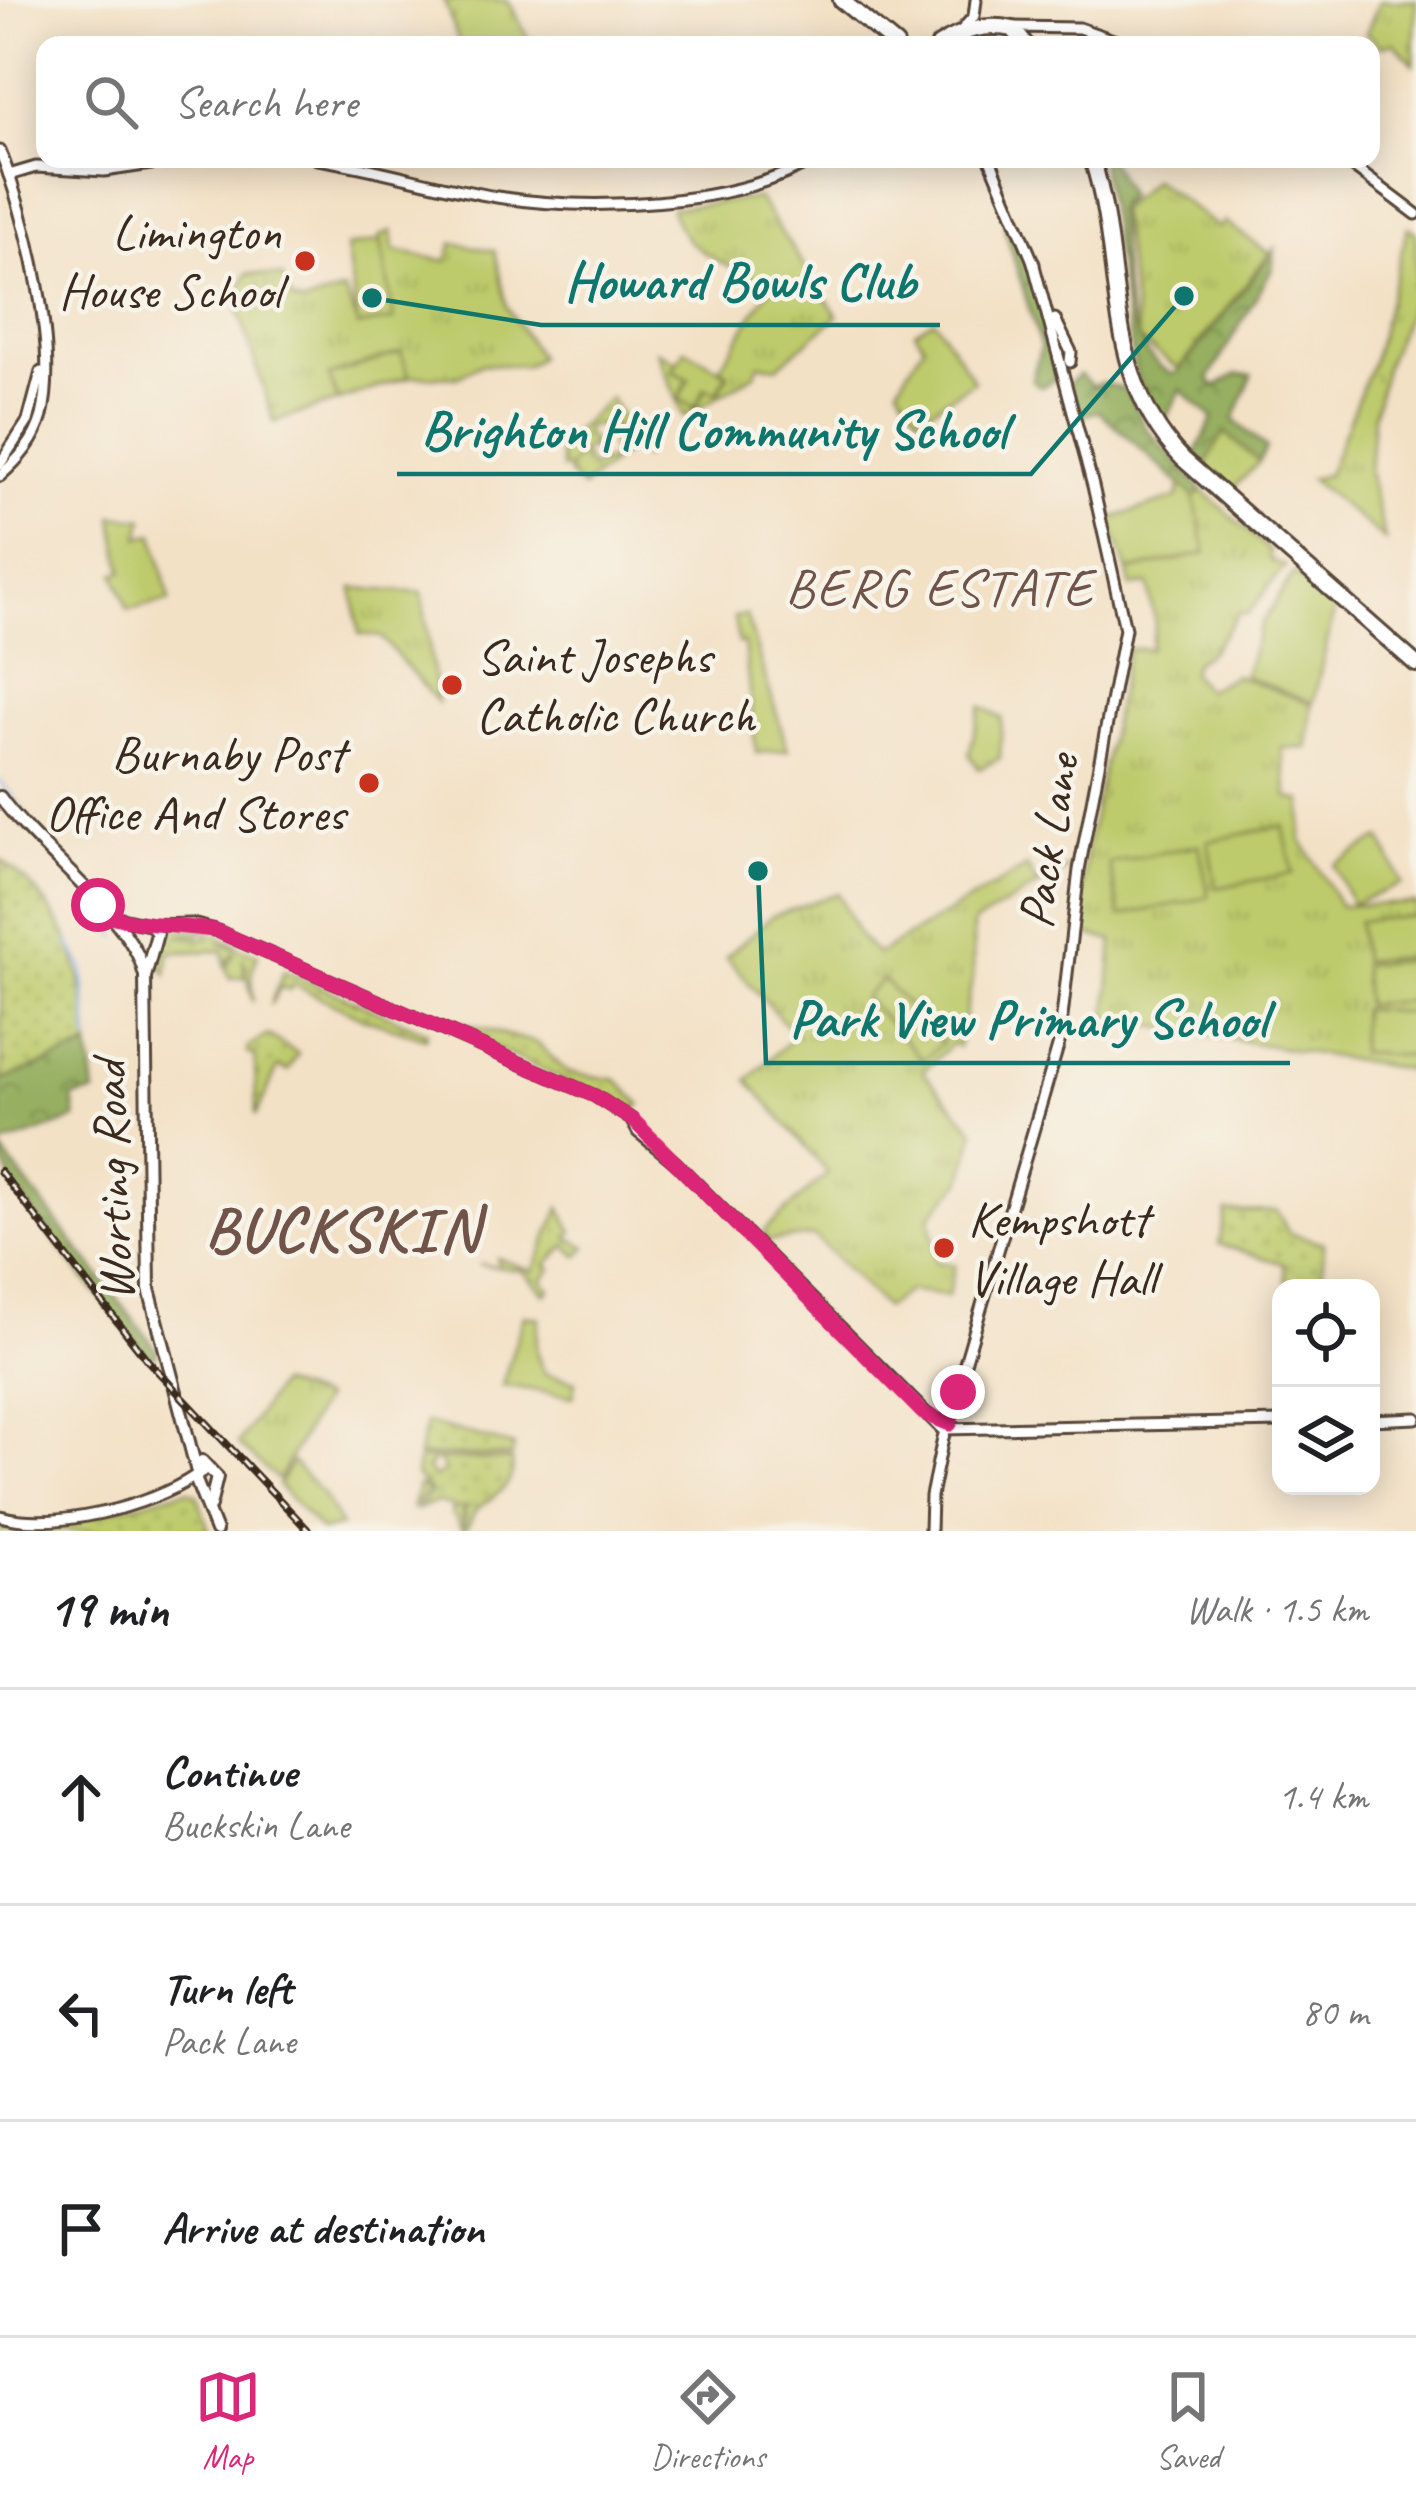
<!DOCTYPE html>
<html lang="en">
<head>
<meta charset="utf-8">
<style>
  :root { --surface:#fff; --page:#f6f6f6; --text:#202124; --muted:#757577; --line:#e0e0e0; --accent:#db2777 }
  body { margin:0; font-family:Caveat,sans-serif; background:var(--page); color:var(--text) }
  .controls { position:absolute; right:36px; bottom:36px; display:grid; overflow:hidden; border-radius:24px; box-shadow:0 6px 30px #0003 }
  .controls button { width:108px; height:108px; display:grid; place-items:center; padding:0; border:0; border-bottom:3px solid var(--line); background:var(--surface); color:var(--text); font:60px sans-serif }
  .stop { position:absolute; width:36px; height:36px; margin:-27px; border:9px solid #db2777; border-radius:50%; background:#fff }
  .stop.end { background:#db2777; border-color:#fff; box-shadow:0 3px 12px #0008 }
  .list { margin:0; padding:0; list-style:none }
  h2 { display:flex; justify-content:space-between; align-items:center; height:156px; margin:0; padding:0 48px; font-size:51px }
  h2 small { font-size:39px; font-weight:400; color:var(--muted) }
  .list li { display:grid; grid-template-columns:78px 1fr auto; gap:36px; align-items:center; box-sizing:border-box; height:216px; padding:0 48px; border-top:3px solid var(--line) }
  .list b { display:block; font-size:45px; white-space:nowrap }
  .list p { margin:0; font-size:39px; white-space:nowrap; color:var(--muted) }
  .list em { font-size:39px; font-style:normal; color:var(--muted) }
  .icon { flex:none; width:66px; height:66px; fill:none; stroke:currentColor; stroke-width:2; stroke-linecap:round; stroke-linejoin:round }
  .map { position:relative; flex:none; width:1416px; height:1531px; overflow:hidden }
  .search { position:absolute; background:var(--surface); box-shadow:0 6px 30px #0003; left:36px; right:36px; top:36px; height:132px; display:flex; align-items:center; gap:30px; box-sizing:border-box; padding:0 42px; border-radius:24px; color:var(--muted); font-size:45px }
  .sheet { height:804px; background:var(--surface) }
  nav { display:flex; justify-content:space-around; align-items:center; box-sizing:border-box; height:168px; border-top:3px solid var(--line); background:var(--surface); font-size:33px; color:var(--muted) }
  nav a { display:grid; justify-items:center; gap:6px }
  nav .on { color:var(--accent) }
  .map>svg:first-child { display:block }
  .grass { fill:url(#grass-dots); stroke:#7c7a45; stroke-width:3 }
  .forest { fill:url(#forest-crowns); stroke:#686c3f; stroke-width:3 }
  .park { fill:url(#park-tufts); stroke:#7c7a45; stroke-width:3 }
  .garden { fill:#becb6c; stroke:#7c7a45; stroke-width:3 }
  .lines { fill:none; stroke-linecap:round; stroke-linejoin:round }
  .stream { stroke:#78abe5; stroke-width:3 }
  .tertiary-casing { stroke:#574537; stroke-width:15 }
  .secondary-casing { stroke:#574537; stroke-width:16 }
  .primary-casing { stroke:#574537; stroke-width:20 }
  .tertiary { stroke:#fff; stroke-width:9 }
  .secondary { stroke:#fff; stroke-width:10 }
  .primary { stroke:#fff; stroke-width:14 }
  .rail-casing { stroke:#3b2a1e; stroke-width:8 }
  .rail { stroke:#f7f3e8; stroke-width:3; stroke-dasharray:9; stroke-linecap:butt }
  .route { stroke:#db2777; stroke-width:15 }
  .poi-dot { fill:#c8321e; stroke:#f7f3e8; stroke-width:4.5 }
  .labels { text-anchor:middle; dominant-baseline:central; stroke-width:9; stroke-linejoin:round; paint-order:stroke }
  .poi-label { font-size:51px; fill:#3b2a1e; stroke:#f7f3e8; text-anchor:end }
  .street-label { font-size:51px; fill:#3b2a1e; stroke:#f7f3e8 }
  .neighbourhood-label { font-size:54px; letter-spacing:3px; fill:#70544a; stroke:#f7f3e8 }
  .district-label { font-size:63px; font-weight:bold; letter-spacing:3px; fill:#70544a; stroke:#f7f3e8 }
  .leader { fill:none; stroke:#0f766e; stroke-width:4.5 }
  .callout-dot { fill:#0f766e; stroke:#f7f3e8; stroke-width:4.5 }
  .callout-label { font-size:54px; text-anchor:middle; font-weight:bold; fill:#0f766e; stroke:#f7f3e8; stroke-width:9; stroke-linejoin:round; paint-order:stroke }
</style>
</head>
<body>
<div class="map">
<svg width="1416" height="1531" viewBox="0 0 1416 1531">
  <defs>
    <pattern id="grass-dots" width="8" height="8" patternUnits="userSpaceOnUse" patternTransform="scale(3)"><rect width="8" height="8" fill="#becb6c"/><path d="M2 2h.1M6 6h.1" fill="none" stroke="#a4ae5d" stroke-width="1.8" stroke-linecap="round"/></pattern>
    <pattern id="forest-crowns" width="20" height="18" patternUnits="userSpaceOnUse" patternTransform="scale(3)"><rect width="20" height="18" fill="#96af60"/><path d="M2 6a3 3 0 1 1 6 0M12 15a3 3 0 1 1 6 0" fill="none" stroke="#7c8f4f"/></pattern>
    <pattern id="park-tufts" width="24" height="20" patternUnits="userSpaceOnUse" patternTransform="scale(3)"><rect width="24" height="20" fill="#becb6c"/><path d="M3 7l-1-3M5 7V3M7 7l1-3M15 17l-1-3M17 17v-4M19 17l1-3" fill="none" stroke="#a4ae5d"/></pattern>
  </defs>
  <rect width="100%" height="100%" fill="#f7f3e8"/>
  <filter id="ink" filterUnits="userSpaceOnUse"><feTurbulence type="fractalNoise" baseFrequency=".00833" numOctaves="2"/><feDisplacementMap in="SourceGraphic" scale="24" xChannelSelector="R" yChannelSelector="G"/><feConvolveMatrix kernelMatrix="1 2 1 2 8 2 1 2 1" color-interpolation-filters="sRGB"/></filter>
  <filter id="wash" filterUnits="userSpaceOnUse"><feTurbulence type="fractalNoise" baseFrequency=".004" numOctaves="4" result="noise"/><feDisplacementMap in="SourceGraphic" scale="48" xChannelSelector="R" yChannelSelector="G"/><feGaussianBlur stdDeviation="2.7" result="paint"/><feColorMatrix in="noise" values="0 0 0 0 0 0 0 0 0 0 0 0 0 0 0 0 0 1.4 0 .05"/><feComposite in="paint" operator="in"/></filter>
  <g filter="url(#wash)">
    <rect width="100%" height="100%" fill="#f3e1c6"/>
    <!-- grass -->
    <g class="grass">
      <polygon points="610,398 632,434 623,423 612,428 616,438 612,440 607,436 612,425 604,436 603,425 587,426 585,435 594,441 590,446 600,461 589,446 571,464 582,453 590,468 615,456 609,444 616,455 634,445 634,439 644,458 633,446 582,488 568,474 570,467 562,469 558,447"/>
      <path d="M0,859c69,52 85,106 89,188l-87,35z"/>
      <polygon points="175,927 201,929 200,934 176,936 209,939 203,929 238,945 218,943 258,954 252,970 253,1002 243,958 245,977 230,978 226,968 235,952 225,964 223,951 169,952 167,974 153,955"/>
      <polygon points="284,971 427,1032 425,1038 363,1018 293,984 290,990 281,987 270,1005"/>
      <polygon points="462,1023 537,1043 567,1072 617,1080 641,1104 633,1112 460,1032"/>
      <polygon points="268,1035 298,1054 288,1071 278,1067 256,1116 255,1055 248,1054 248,1047"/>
      <polygon points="560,1208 573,1232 568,1237 587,1247 578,1256 566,1246 547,1264 552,1269 542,1280 550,1289 545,1294 523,1271 479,1264 498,1267 497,1258 533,1271"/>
      <polygon points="1277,1211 1289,1233 1324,1243 1321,1288 1288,1288 1284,1264 1219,1244 1226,1212"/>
      <polygon points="426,1423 514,1446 512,1456 418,1456"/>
      <path d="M418,1459h17l-8,10 7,9 11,-7 -8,-12 75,1c5,26 -17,34 -34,48 -7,5 -5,14 -13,22v-22l5,-1 -13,1h6l-1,22 -11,-19 5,-3 -19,-6 -23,8 17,-16 -2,-4 -17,17 6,-21 9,3 -11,-13z"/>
      <path d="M187,1490l10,4 12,37h-209v-8c64,8 126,-18 187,-33z"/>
    </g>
    <!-- forest -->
    <g class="forest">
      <path d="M1100,159h9l19,37 -12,13c8,53 2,140 57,165l7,-4 95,-121 -3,20 -63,110 6,8 22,-13 15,1 -18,45 32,28 -7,14 -34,-30 -19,34 -12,-8 19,-40 -32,-28 -18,34 -27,-48z"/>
      <polygon points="1014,224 1037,290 1056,379 1041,387 1032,380 1041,347 1004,226"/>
      <polygon points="1079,374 1092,386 1101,383 1127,390 1145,427 1203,491 1194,497 1099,411 1076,417 1068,384"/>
      <polygon points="89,1047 95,1093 73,1097 76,1119 0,1146 0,1081"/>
      <path d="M0,1149l158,202 -3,6 -6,-1c-28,-34 -149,-172 -149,-207z"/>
    </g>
    <!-- park -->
    <g class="park">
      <polygon points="444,0 508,0 530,42 460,45"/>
      <polygon points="1380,0 1416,0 1414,64 1394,43 1382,46 1366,33"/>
      <polygon points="1153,179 1219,228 1224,222 1270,253 1179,369 1139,340 1119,210"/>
      <path d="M758,198l80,118 -61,51 -18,-3 -4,10 -71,43 -27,-66 20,11 -4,9 15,8 -10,20 17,9 11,-20 12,6 10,-21 -8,-5 51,-82c-38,-21 -89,-31 -100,-78z"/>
      <polygon points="1408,227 1416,233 1416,291 1386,365 1373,417 1369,472 1385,540 1310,479 1327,475 1373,360"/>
      <polygon points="392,231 394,251 447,261 453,243 495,251 507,307 539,357 526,366 481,364 457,377 413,376 274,422 237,305 239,288 248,273 282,277 292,300 303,304 344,291 359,326 393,320 380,236"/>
      <polygon points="1203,491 1269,550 1270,560 1285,566 1248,614 1239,613 1210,652 1194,662 1191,673 1206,690 1236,675 1312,704 1308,748 1282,748 1288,798 1303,801 1301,839 1340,906 1416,903 1416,1071 1107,1018 1113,941 1078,932 1087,846 1128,649 1150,649 1155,625 1148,584 1131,587 1128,571 1205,553 1194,497"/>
      <polygon points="353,588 422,593 437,702 381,637 359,634"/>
      <polygon points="981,706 1002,718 1000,758 979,769 969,754"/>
      <polygon points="1075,864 973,924 973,977 958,1047 952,1044 923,1072 975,1130 963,1180 930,1216 936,1262 955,1265 948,1296 908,1291 885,1308 814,1236 767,1241 764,1231 828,1173 748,1080 795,1035 726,957 772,916 838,893 859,936 877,954 1027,867 1037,885"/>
      <polygon points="278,1384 323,1399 278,1480 238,1444"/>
    </g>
    <!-- garden -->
    <g class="garden">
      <polygon points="381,241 394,320 358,326 346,247"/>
      <polygon points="934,319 974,381 919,417 898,386 924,345 915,331"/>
      <polygon points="685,349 727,373 717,393 705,388 695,407 679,399 689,379 674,370"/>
      <polygon points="401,352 409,376 338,401 329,376"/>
      <polygon points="1224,432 1259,462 1232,490 1205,466"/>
      <polygon points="1181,485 1194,497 1206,553 1128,571 1109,519 1177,498"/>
      <polygon points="113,516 144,519 139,537 154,534 170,601 128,610 115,574 123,571"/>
      <polygon points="1294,573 1335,608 1313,703 1244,676 1261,625"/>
      <polygon points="746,615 788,750 756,753 744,643 738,643 734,617"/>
      <polygon points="1283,826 1293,873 1216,888 1208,841"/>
      <polygon points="1381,838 1402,884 1352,904 1334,865"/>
      <polygon points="1199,845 1209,897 1120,916 1109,863"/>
      <polygon points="1416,916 1416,956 1362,961 1358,921"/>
      <polygon points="1416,960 1416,1000 1365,1005 1362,965"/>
      <polygon points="883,979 942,1043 923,1060 864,997"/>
      <polygon points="1361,1009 1416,1013 1416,1056 1359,1053"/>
      <path d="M524,1315l15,3c-3,23 -6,37 7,56l30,7 -3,16 -71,-12z"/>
      <polygon points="292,1462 323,1495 341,1526 321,1531 278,1485"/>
    </g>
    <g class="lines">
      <!-- stream -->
      <g class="stream">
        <polyline points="0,781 44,839"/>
        <polyline points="90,909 118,937"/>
        <polyline points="67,940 83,967 89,1042"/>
      </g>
    </g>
  </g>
  <g filter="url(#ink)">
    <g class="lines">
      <defs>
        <g id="tertiary">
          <polyline points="1011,27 1079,28 1128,45"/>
          <polyline points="962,30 974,16 976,0"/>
          <path d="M0,151c26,64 59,197 42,265 -7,25 -23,43 -42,60"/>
          <path d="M317,159c61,9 119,28 180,38 91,14 236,11 317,-38"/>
          <polyline points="990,159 1034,264"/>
          <polyline points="1343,159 1416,214"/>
          <polyline points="9,175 36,167 104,171 185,159"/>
          <polyline points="1055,319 1071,352 1070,362"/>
          <polyline points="0,464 28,421 41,372"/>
          <polyline points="151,925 192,924 215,930 595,1096 631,1119 638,1132 676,1163 942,1429 1281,1422"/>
          <polyline points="1371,1420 1416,1418"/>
          <path d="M0,1516c53,15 149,-9 195,-40"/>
          <polyline points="930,1531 931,1496 943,1438 1059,1043 1079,870 1125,629 1093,486 1033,262"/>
        </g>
        <g id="secondary">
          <path d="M0,797c36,51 134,123 144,176"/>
          <polyline points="110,916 151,925 157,934 145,977 149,1289 197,1472"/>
          <polyline points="202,1461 217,1477 210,1506"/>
          <polyline points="206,1467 195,1478 216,1531"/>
        </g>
        <g id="primary">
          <polyline points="841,0 896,45"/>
          <path d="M939,45c24,-15 47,-22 74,-16l13,16"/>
          <path d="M1092,159c34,103 8,215 91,300l233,205"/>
        </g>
      </defs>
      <!-- tertiary casing -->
      <use href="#tertiary" class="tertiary-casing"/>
      <!-- secondary casing -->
      <use href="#secondary" class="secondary-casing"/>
      <!-- primary casing -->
      <use href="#primary" class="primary-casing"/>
      <!-- tertiary -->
      <use href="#tertiary" class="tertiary"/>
      <!-- secondary -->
      <use href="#secondary" class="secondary"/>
      <!-- primary -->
      <use href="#primary" class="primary"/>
      <defs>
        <polyline id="rail" points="0,1171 148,1361 309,1531"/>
      </defs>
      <!-- rail casing -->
      <use href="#rail" class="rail-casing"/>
      <!-- rail -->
      <use href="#rail" class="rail"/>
    </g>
  </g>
  <g class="lines" filter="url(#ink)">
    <!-- route -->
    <polyline class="route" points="98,905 110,916 135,922 215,930 595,1096 634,1121 923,1413 950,1424 958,1392"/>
  </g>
  <!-- markers -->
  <g class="poi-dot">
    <circle cx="305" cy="261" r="12"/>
    <circle cx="452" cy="685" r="12"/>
    <circle cx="369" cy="783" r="12"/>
    <circle cx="944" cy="1248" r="12"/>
  </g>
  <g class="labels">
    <!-- poi labels -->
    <g class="poi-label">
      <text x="281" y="232">Limington<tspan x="281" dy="59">House School</tspan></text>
      <text x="476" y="656" text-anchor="start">Saint Josephs<tspan x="476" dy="59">Catholic Church</tspan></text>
      <text x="345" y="754">Burnaby Post<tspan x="345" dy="59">Office And Stores</tspan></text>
      <text x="968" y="1219" text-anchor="start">Kempshott<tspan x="968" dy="59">Village Hall</tspan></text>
    </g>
    <!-- street labels -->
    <g class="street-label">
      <text transform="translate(1048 841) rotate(-81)">Pack Lane</text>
      <text transform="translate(112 1181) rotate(-92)">Worting Road</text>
    </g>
    <!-- neighbourhood labels -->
    <g class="neighbourhood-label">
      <text x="940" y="587">BERG ESTATE</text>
    </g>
    <!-- district labels -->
    <g class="district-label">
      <text x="343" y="1229">BUCKSKIN</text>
    </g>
  </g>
  <!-- callouts -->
  <path class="leader" d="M372 298L541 325H940M1184 296L1031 474H397M758 871L766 1063H1290"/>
  <g class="callout-dot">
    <circle cx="372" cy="298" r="12"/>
    <circle cx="1184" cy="296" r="12"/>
    <circle cx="758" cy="871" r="12"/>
  </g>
  <g class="callout-label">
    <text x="740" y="299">Howard Bowls Club</text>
    <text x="714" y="448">Brighton Hill Community School</text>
    <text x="1028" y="1037">Park View Primary School</text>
  </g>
</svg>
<div class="controls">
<button><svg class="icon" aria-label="locate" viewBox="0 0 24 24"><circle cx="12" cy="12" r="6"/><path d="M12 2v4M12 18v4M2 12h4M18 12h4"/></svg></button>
<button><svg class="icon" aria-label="layers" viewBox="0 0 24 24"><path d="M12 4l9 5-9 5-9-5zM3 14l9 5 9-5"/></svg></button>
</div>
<div class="stop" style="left:98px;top:905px"></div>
<div class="stop end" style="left:958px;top:1392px"></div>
<div class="search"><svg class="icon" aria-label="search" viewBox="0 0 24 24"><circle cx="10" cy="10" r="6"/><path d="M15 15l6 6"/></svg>Search here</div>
</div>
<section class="sheet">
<h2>19 min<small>Walk · 1.5 km</small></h2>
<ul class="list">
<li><svg class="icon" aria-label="ahead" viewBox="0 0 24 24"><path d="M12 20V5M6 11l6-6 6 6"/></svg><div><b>Continue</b><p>Buckskin Lane</p></div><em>1.4 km</em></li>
<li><svg class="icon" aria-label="left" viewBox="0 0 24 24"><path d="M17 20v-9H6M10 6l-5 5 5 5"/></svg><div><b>Turn left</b><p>Pack Lane</p></div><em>80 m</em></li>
<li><svg class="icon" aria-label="arrive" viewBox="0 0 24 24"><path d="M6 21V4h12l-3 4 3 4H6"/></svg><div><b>Arrive at destination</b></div></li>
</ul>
</section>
<nav>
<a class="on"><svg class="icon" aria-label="map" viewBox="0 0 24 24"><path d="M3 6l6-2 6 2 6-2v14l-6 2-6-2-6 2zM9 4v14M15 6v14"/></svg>Map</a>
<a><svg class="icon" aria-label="directions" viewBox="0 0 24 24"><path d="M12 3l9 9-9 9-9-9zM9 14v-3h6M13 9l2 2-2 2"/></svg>Directions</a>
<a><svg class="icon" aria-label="saved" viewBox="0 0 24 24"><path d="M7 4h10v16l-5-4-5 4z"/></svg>Saved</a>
</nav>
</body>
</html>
